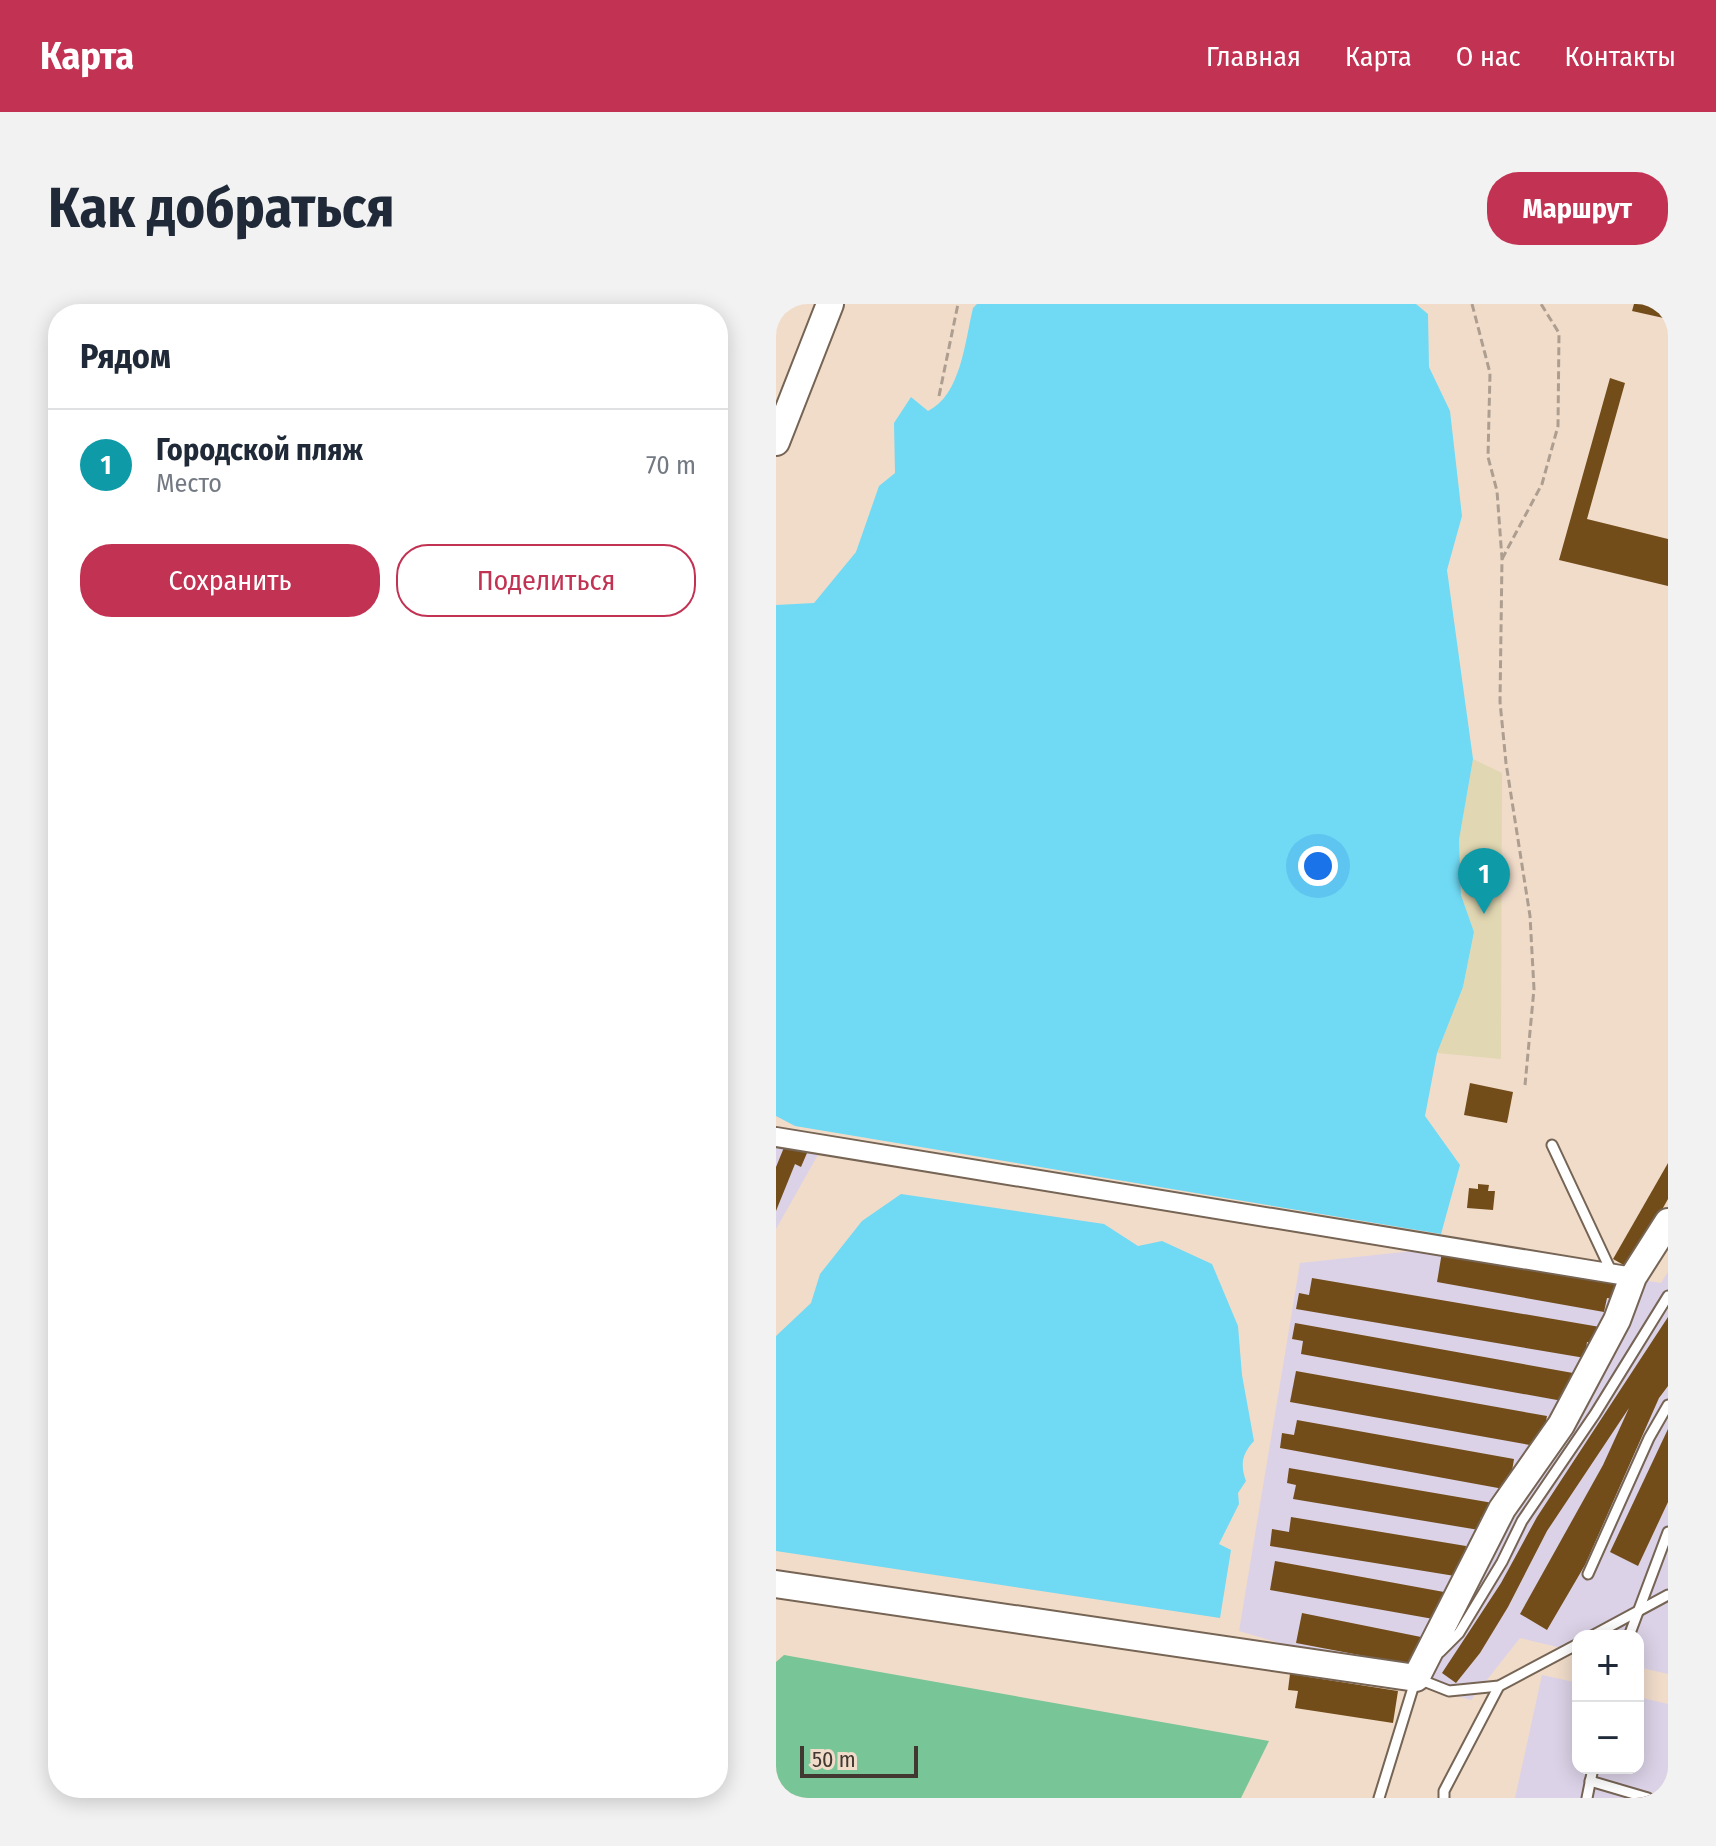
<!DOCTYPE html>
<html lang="ru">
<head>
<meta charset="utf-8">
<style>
  :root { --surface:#fff; --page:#f2f2f3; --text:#1f2937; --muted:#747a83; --line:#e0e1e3; --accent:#c23252 }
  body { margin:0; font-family:"Fira Sans Condensed",sans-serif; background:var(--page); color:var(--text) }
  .controls { position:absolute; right:24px; bottom:24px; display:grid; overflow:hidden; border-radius:16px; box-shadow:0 4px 20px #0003 }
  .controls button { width:72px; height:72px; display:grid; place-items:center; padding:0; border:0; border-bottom:2px solid var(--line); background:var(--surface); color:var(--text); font:40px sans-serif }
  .scale { position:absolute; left:24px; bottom:20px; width:118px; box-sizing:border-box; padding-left:8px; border:4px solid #403831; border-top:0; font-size:22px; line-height:28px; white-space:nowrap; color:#403831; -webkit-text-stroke:6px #f1dcca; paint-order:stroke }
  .you { position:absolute; left:542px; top:562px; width:28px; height:28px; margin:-20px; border:6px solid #fff; border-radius:50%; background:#1a73e8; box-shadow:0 0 0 12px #1a73e833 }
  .badge { display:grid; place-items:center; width:52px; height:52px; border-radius:50%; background:var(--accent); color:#fff; font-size:26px; font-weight:700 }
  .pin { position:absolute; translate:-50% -66px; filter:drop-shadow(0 2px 4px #0008) }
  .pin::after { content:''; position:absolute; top:42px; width:28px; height:24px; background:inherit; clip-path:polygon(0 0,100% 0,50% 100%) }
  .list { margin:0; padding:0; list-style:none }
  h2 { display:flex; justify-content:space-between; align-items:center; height:104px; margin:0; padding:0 32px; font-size:34px }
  h2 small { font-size:26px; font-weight:400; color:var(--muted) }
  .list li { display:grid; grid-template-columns:52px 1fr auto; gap:24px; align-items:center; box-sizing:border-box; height:112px; padding:0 32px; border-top:2px solid var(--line) }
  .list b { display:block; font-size:30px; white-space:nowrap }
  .list p { margin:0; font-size:26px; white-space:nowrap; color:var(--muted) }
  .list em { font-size:26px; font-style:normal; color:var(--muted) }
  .actions { display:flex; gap:16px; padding:24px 32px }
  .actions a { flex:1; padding:18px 0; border:2px solid var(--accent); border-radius:32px; text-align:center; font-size:28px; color:var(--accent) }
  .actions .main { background:var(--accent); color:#fff }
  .map { position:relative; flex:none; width:892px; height:1494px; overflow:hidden; border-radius:32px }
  header { display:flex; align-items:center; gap:48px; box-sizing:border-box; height:112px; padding:0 40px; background:var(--accent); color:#fff }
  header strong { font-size:38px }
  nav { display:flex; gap:44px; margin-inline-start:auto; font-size:28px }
  .intro { display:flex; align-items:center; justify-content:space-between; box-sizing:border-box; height:192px; padding:0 48px }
  h1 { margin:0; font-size:56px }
  .button { padding:20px 36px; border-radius:32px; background:var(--accent); color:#fff; font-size:28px; font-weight:700 }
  main { display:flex; gap:48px; padding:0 48px }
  aside { flex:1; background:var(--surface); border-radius:32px; box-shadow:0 4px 20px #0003 }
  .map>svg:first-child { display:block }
  .industrial { fill:#dbd2e7 }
  .forest { fill:#78c597 }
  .sand { fill:#e1d7b2 }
  .water { fill:#70d9f3 }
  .building { fill:#724d1a }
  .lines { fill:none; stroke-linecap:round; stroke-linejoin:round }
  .lane-casing { stroke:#766454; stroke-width:13 }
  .street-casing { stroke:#766454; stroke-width:22 }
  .secondary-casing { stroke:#766454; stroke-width:30 }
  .path { stroke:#ae9e90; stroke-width:3; stroke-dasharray:8 4; stroke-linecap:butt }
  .lane { stroke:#fff; stroke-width:9 }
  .street { stroke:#fff; stroke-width:18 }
  .secondary { stroke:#fff; stroke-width:26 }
</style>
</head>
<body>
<header>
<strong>Карта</strong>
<nav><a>Главная</a><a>Карта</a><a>О нас</a><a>Контакты</a></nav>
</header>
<div class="intro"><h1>Как добраться</h1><a class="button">Маршрут</a></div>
<main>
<aside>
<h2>Рядом<small></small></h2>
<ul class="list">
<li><span class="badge" style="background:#0f9aa8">1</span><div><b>Городской пляж</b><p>Место</p></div><em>70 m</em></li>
</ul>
<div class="actions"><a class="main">Сохранить</a><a>Поделиться</a></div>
</aside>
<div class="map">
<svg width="892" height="1494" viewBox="0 0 892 1494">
  <rect width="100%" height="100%" fill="#f1dcca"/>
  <!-- industrial -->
  <g class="industrial">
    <polygon points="0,830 43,849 0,925"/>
    <polygon points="665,944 885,979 892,968 892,1370 862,1363 862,1332 802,1332 802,1348 744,1334 695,1396 463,1327 524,959"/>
    <polygon points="766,1371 802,1379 802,1464 862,1464 862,1393 892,1400 892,1494 739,1494"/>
  </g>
  <!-- forest -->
  <polygon class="forest" points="8,1351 493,1437 465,1494 0,1494 0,1358"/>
  <!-- sand -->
  <polygon class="sand" points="697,455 726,469 725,755 661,749 687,683 698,628 685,591 683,536"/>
  <!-- water -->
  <g class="water">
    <path d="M201,0h439l12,10 1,53 21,44 12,105 -15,54 26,189 -14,81 2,55 13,37 -11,55 -26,66 -12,63 35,49 -19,69 -646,-108 -19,-10v-511l38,-2 42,-51 23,-66 16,-13 -1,-50 17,-26 17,14c33,-16 37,-70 45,-103z"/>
    <path d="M125,890l203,30 34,22 24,-5 50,23 26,62 4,49 12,66c-12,13 -14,23 -8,40l-8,12 1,11 -20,40 12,6 -11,68 -444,-67v-215l35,-33 9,-29 42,-53z"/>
  </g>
  <!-- building -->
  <g class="building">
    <polygon points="858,0 892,0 892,15 856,7"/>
    <polygon points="834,74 849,79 811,215 892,235 892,282 783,256"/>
    <polygon points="694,779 737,788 731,819 688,811"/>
    <polygon points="9,841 31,849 25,863 19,860 0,907 0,863"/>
    <polygon points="892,859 892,895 853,964 837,955"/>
    <polygon points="702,880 713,881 712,887 719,887 717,906 691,904 693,884 702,885"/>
    <polygon points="666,948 847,980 844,996 831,994 828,1008 661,978"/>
    <polygon points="536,974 824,1023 821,1040 811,1038 809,1054 520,1005 523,989 533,991"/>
    <polygon points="892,1013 892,1082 883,1094 809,1261 771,1326 744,1310 827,1161 853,1104 771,1227 732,1303 704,1349 680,1379 666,1369 725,1279 761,1213"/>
    <polygon points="519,1019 797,1069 792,1098 525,1050 527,1037 516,1035"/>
    <polygon points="520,1067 771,1112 765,1143 514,1098"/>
    <polygon points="521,1116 738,1155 733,1186 504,1144 506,1129 518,1131"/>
    <polygon points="892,1125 892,1198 862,1262 834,1248"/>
    <polygon points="513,1164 717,1199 714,1214 705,1213 703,1226 517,1195 520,1181 511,1179"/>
    <polygon points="515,1213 690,1242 685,1273 494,1242 496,1225 513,1228"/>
    <polygon points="499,1257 668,1288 663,1316 494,1286"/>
    <polygon points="526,1309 650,1334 647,1350 639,1348 636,1361 520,1339"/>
    <polygon points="514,1370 622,1387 617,1419 519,1404 522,1387 512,1386"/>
  </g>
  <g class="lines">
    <defs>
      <g id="lane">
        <polyline points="776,841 836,969"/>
        <polyline points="812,1270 873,1134 892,1101"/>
        <polyline points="816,1332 892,1291"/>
        <polyline points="853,1332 892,1228"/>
        <polyline points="664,1348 683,1329 726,1258 746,1217 819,1110 892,992"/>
        <polyline points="814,1477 872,1494"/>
        <polyline points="603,1494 640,1374 673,1387 723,1382 802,1340"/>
        <polyline points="668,1494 668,1487 723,1382"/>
        <polyline points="811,1494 817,1464"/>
      </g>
      <polyline id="street" points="0,833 857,973"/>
      <g id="secondary">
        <polyline points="0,138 54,0"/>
        <polyline points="0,1280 640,1374 726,1205 785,1121 841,1016 857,973 892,918"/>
      </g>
    </defs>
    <!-- lane casing -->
    <use href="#lane" class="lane-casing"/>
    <!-- street casing -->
    <use href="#street" class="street-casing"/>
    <!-- secondary casing -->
    <use href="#secondary" class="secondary-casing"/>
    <!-- path -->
    <g class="path">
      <polyline points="696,0 714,69 712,153 721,187 726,255 724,398 730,459 754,612 758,685 749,781"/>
      <polyline points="163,92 182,0"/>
      <polyline points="726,255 766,180 782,122 783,29 765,0"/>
    </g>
    <!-- lane -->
    <use href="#lane" class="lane"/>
    <!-- street -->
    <use href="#street" class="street"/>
    <!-- secondary -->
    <use href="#secondary" class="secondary"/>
  </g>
</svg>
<div class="controls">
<button>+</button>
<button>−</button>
</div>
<div class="scale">50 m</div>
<div class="you"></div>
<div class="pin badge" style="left:708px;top:610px;background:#0f9aa8">1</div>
</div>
</main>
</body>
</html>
